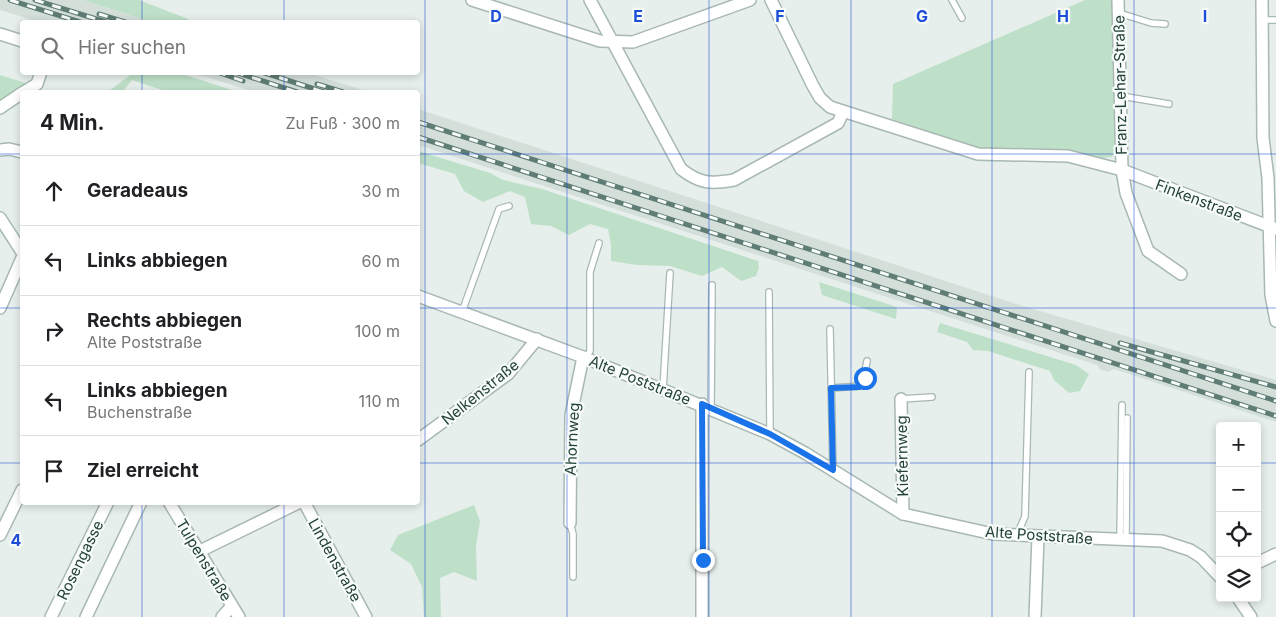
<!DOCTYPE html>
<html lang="de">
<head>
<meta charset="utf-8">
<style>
  :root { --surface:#fff; --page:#f6f6f6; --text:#202124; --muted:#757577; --line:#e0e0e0 }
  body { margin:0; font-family:Inter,sans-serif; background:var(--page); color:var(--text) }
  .controls { position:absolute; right:15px; bottom:15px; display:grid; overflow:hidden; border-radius:5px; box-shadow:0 2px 8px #0003 }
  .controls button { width:45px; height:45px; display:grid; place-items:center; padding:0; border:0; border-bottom:1px solid var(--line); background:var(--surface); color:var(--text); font:25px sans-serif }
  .stop { position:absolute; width:15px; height:15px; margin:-11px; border:4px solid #1a73e8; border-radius:50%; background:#fff }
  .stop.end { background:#1a73e8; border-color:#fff; box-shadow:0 1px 5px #0008 }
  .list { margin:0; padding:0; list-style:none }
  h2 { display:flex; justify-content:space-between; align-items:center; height:65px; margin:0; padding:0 20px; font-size:21px }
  h2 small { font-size:16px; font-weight:400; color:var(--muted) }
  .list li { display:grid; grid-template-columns:32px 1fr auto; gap:15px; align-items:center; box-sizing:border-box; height:70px; padding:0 20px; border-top:1px solid var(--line) }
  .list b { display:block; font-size:19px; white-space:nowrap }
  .list p { margin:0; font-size:16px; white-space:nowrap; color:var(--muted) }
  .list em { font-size:16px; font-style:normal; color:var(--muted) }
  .icon { flex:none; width:28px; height:28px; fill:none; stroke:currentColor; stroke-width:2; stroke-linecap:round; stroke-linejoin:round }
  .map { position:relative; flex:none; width:1276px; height:617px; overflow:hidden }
  .search { position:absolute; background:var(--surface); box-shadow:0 2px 8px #0003; left:20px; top:20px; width:400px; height:55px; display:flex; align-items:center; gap:12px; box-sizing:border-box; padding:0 18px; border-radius:5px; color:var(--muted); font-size:19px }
  .panel { position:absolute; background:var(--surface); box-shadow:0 2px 8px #0003; left:20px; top:90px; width:400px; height:415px; border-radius:5px }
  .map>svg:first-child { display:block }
  .built { fill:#d4dfda }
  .green { fill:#bfe0c8 }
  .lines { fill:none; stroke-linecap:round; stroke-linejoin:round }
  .lane-casing { stroke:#a8b8b2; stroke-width:8 }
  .street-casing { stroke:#a8b8b2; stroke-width:14 }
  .lane { stroke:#fff; stroke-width:5.5 }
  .street { stroke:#fff; stroke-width:11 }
  .rail-casing { stroke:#5f7d75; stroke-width:5 }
  .rail { stroke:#f7fbf9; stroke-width:3; stroke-dasharray:9; stroke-linecap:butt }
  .route { stroke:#1a73e8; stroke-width:6 }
  .grid { fill:none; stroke:#1d4ed8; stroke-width:1; stroke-opacity:0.55 }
  .labels { text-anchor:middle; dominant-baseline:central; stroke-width:4.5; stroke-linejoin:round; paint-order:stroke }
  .street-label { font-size:15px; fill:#24423a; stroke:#f7fbf9 }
  .grid-label { font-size:16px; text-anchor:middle; font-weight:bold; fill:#1d4ed8; stroke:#f7fbf9; stroke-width:4.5; stroke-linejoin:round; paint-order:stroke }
</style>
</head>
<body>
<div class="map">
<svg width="1276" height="617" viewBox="0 0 1276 617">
  <rect width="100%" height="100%" fill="#e6efeb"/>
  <!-- built -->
  <g class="built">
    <polygon points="0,0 83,0 152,22 39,22 0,10"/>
    <polygon points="193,73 308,73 369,92 255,92"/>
    <polygon points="418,109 1013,303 1276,380 1276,422 1114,369 1108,372 1101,370 1097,365 418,145"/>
  </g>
  <!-- green -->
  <g class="green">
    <polygon points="83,0 139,0 188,19 188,22 152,22"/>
    <polygon points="1085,0 1113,0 1115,151 1112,157 1101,158 1069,151 1005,151 966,146 892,119 893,84"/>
    <polygon points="176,72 238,92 168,92 132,80 122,92 109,91 133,73"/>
    <polygon points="0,75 29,84 0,102"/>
    <polygon points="418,151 490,173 503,180 542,189 758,261 759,267 756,276 741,281 722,267 702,276 670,266 637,265 611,261 611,244 608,229 590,224 569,235 551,226 531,224 525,197 510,191 483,202 464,191 455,174 418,163"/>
    <polygon points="819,282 897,307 896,319 822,295"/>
    <polygon points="940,323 1076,365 1089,374 1080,391 1069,393 1054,380 1050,371 988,351 973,350 967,342 937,332"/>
    <polygon points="474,505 480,521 476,546 477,581 454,572 440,578 441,617 424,617 422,587 411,564 390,550 398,535"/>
  </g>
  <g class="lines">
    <defs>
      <g id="lane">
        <polyline points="952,0 962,18"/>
        <polyline points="1119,13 1151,23 1165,24"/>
        <polyline points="1263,20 1276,20"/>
        <polyline points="1121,96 1169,104"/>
        <polyline points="769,292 770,434"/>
        <polyline points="462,312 499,209 509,206"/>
        <polyline points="830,329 833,470"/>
        <polyline points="586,358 590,351 590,272 599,243"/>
        <polyline points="831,388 862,386 867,361"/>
        <polyline points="663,389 670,273"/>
        <polyline points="901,399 932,397"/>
        <polyline points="711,407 712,285"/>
        <polyline points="570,523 573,534 573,577"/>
        <polyline points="1020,537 1020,528 1025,516 1029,372"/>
        <polyline points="1120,540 1122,405"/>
        <polyline points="1126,540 1127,418"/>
      </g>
      <g id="street">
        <polyline points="472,0 600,41 633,42 750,0"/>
        <path d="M590,0l91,169c19,15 30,15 53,11l104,-57 5,-11"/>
        <polyline points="771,0 813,86 820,98 830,107 978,154 1068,156 1122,170 1276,229"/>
        <polyline points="1118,0 1122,170 1126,193 1148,251 1181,274"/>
        <polyline points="1262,0 1263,138 1268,178 1271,295 1276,321"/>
        <polyline points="0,34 22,41"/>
        <polyline points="24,92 37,84 41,72"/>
        <polyline points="0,108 22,93"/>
        <polyline points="0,150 9,149 22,152"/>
        <polyline points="0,218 22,252"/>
        <polyline points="418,296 583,357 770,434 805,453 903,514 993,534 1162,541 1190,550 1201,557 1220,577"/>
        <polyline points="0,308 22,258"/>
        <polyline points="901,399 903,514"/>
        <polyline points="418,440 508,374 537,339"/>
        <polyline points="169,502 239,617"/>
        <polyline points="304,502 366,617"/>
        <polyline points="570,523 571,415 583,357"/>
        <polyline points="0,535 22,490"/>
        <polyline points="200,551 300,502"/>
        <polyline points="1257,563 1276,554"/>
        <polyline points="1238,598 1251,617"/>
        <polyline points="51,617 108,502"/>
        <polyline points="86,617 141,502"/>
        <polyline points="222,617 232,606"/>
        <polyline points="702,617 702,404"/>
        <polyline points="1035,617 1038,537"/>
      </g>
    </defs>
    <!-- lane casing -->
    <use href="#lane" class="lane-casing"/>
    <!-- street casing -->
    <use href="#street" class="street-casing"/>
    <!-- lane -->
    <use href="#lane" class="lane"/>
    <!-- street -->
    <use href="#street" class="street"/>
    <defs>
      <g id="rail">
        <polyline points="10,0 80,22"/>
        <polyline points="35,0 106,22"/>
        <polyline points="99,14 125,22"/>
        <polyline points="217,72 243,81"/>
        <polyline points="235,72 297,92"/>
        <polyline points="262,72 324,92"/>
        <polyline points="317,84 343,92"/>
        <polyline points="418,122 1276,401"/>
        <polyline points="418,137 1276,416"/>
        <polyline points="1120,343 1276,387"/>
      </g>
    </defs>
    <!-- rail casing -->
    <use href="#rail" class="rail-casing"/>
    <!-- rail -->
    <use href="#rail" class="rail"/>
  </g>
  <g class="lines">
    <!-- route -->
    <polyline class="route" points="703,560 702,404 770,434 833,470 831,388 859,387 865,378"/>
  </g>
  <!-- grid -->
  <path class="grid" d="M142,0v22M284,0v22M425,0v617M567,0v617M709,0v617M851,0v617M992,0v617M1134,0v617M142,72v20M284,72v20M0,154h22M418,154h858M0,308h22M418,308h858M0,463h22M418,463h802M1257,463h19M142,502v115M284,502v115"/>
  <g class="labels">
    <!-- street labels -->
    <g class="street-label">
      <text transform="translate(1120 85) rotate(-91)">Franz-Lehar-Straße</text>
      <text transform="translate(1199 200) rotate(21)">Finkenstraße</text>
      <text transform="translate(640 380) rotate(22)">Alte Poststraße</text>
      <text transform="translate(480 392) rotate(-39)">Nelkenstraße</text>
      <text transform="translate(572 439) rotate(-87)">Ahornweg</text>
      <text transform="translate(902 456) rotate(-91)">Kiefernweg</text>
      <text transform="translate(1039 535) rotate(4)">Alte Poststraße</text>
      <text transform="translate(80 560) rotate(-64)">Rosengasse</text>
      <text transform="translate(204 560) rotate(59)">Tulpenstraße</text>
      <text transform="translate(335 560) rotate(61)">Lindenstraße</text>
    </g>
  </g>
  <g class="grid-label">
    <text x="496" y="22">D</text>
    <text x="638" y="22">E</text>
    <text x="780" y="22">F</text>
    <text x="922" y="22">G</text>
    <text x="1063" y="22">H</text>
    <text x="1205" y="22">I</text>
    <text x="16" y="546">4</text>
  </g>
</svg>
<div class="controls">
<button>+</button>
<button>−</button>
<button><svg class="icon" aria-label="locate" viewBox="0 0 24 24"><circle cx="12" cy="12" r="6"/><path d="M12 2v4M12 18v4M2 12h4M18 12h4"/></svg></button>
<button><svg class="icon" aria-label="layers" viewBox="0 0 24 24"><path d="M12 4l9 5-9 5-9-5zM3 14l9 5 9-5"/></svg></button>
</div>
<div class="stop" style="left:865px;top:378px"></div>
<div class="stop end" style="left:703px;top:560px"></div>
<div class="search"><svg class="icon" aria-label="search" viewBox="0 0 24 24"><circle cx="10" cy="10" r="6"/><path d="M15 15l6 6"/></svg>Hier suchen</div>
<section class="panel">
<h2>4 Min.<small>Zu Fuß · 300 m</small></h2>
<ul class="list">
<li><svg class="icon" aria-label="ahead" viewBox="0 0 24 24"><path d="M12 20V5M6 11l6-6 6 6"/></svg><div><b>Geradeaus</b></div><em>30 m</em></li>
<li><svg class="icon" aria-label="left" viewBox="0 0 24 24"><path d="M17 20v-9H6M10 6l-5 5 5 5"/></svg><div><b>Links abbiegen</b></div><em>60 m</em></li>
<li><svg class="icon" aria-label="right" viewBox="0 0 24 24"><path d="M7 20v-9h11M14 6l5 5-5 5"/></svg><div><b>Rechts abbiegen</b><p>Alte Poststraße</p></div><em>100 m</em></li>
<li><svg class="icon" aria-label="left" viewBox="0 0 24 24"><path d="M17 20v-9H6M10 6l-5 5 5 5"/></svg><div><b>Links abbiegen</b><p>Buchenstraße</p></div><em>110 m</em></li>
<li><svg class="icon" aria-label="arrive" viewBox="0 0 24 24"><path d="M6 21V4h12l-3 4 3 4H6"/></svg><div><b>Ziel erreicht</b></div></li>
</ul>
</section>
</div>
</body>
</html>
